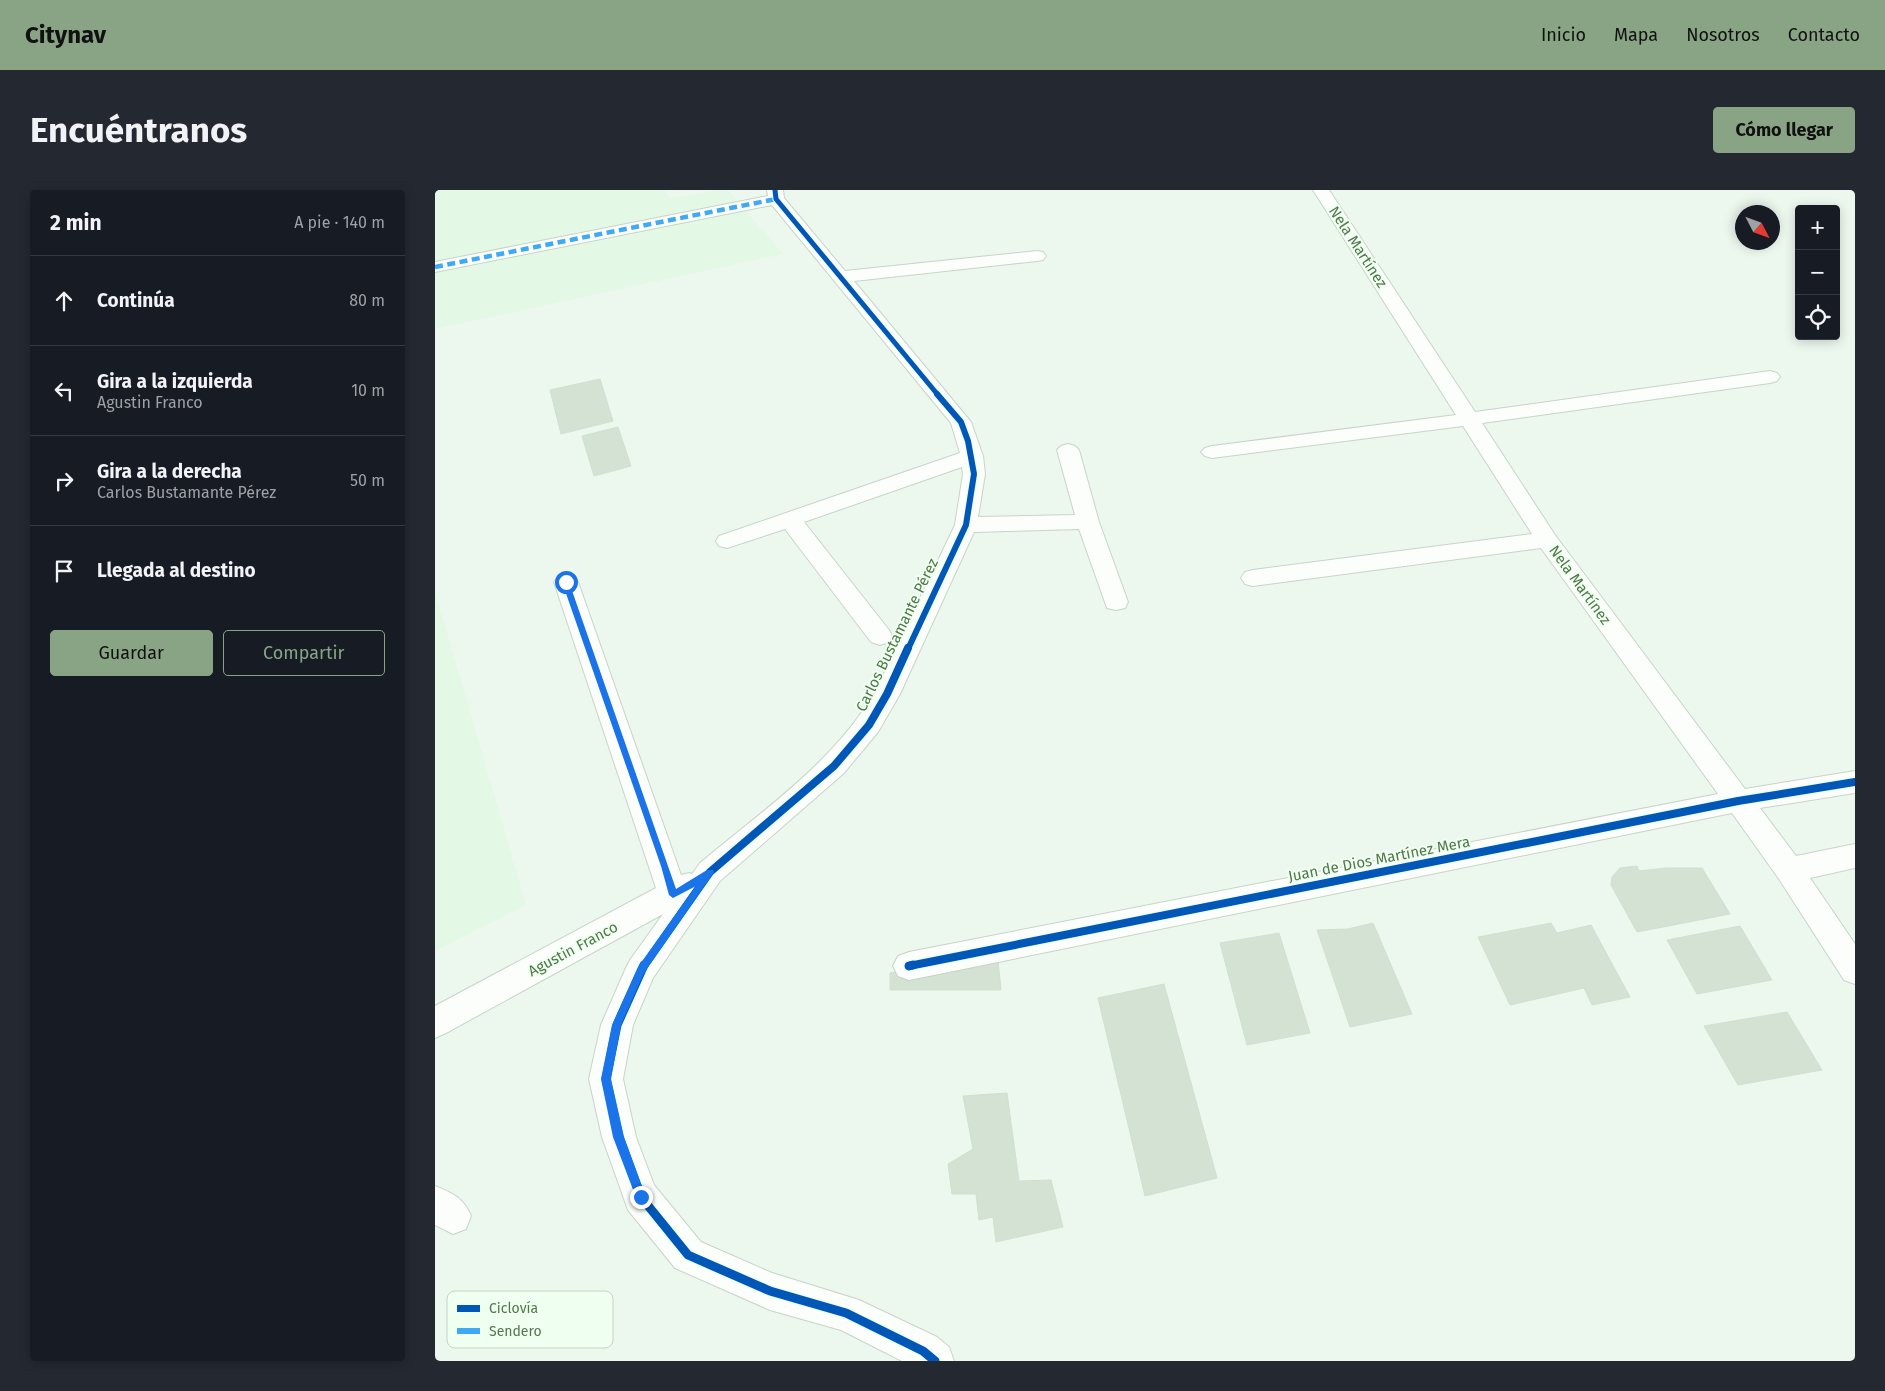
<!DOCTYPE html>
<html lang="es">
<head>
<meta charset="utf-8">
<style>
  :root { --surface:#171b24; --page:#242831; --text:#f1f3f6; --muted:#9ea1a6; --line:#363941; --accent:#89a485 }
  body { margin:0; font-family:"Fira Sans",sans-serif; background:var(--page); color:var(--text) }
  .controls { position:absolute; right:15px; top:15px; display:grid; overflow:hidden; border-radius:5px; box-shadow:0 2px 12px #0003 }
  .controls button { width:45px; height:45px; display:grid; place-items:center; padding:0; border:0; border-bottom:1px solid var(--line); background:var(--surface); color:var(--text); font:25px sans-serif }
  .compass { position:absolute; left:1300px; top:15px; width:45px; height:45px; border-radius:50%; background:var(--surface); box-shadow:0 2px 12px #0003; rotate:131deg }
  .stop { position:absolute; width:15px; height:15px; margin:-11px; border:4px solid #1a73e8; border-radius:50%; background:#fff }
  .stop.end { background:#1a73e8; border-color:#fff; box-shadow:0 1px 5px #0008 }
  .list { margin:0; padding:0; list-style:none }
  h2 { display:flex; justify-content:space-between; align-items:center; height:65px; margin:0; padding:0 20px; font-size:21px }
  h2 small { font-size:16px; font-weight:400; color:var(--muted) }
  .list li { display:grid; grid-template-columns:32px 1fr auto; gap:15px; align-items:center; box-sizing:border-box; height:90px; padding:0 20px; border-top:1px solid var(--line) }
  .list b { display:block; font-size:19px; white-space:nowrap }
  .list p { margin:0; font-size:16px; white-space:nowrap; color:var(--muted) }
  .list em { font-size:16px; font-style:normal; color:var(--muted) }
  .actions { display:flex; gap:10px; padding:15px 20px }
  .actions a { flex:1; padding:11px 0; border:1px solid var(--accent); border-radius:5px; text-align:center; font-size:18px; color:var(--accent) }
  .actions .main { background:var(--accent); color:#111 }
  .icon { flex:none; width:28px; height:28px; fill:none; stroke:currentColor; stroke-width:2; stroke-linecap:round; stroke-linejoin:round }
  .map { position:relative; flex:none; width:1420px; height:1171px; overflow:hidden; border-radius:5px }
  header { display:flex; align-items:center; gap:30px; box-sizing:border-box; height:70px; padding:0 25px; background:var(--accent); color:#111 }
  header strong { font-size:24px }
  nav { display:flex; gap:28px; margin-inline-start:auto; font-size:18px }
  .intro { display:flex; align-items:center; justify-content:space-between; box-sizing:border-box; height:120px; padding:0 30px }
  h1 { margin:0; font-size:35px }
  .button { padding:12px 22px; border-radius:5px; background:var(--accent); color:#111; font-size:18px; font-weight:700 }
  main { display:flex; gap:30px; padding:0 30px }
  aside { flex:1; background:var(--surface); border-radius:5px; box-shadow:0 2px 12px #0003 }
  .map>svg:first-child { display:block }
  .residential { fill:#e3f8e5 }
  .building { fill:#d3e2d2; stroke:#d0e0cf }
  .lines { fill:none; stroke-linecap:round; stroke-linejoin:round }
  .minor-casing { stroke:#c8d4c7; stroke-width:2 }
  .minor { fill:#fcfefc; fill-rule:evenodd }
  .quiet { stroke:#3fa9f5; stroke-width:4.5; stroke-dasharray:8 4.5; stroke-linecap:butt }
  .cycleway-far3-casing { stroke:#effff0; stroke-width:7 }
  .cycleway-far2-casing { stroke:#effff0; stroke-width:9 }
  .cycleway-far1-casing { stroke:#effff0; stroke-width:11 }
  .cycleway-casing { stroke:#effff0; stroke-width:12 }
  .cycleway-far3 { stroke:#0057b8; stroke-width:5 }
  .cycleway-far2 { stroke:#0057b8; stroke-width:6 }
  .cycleway-far1 { stroke:#0057b8; stroke-width:8 }
  .cycleway { stroke:#0057b8; stroke-width:9 }
  .route { fill:#1a73e8 }
  .labels { text-anchor:middle; dominant-baseline:central; stroke-width:4; stroke-linejoin:round; paint-order:stroke }
  .street-label { font-size:15px; fill:#53774c; stroke:#effff0 }
  .key { fill:#effff0; stroke:#c0d6bf; stroke-width:1 }
  .key-label { font-size:14px; fill:#53774c }
</style>
</head>
<body>
<header>
<strong>Citynav</strong>
<nav><a>Inicio</a><a>Mapa</a><a>Nosotros</a><a>Contacto</a></nav>
</header>
<div class="intro"><h1>Encuéntranos</h1><a class="button">Cómo llegar</a></div>
<main>
<aside>
<h2>2 min<small>A pie · 140 m</small></h2>
<ul class="list">
<li><svg class="icon" aria-label="ahead" viewBox="0 0 24 24"><path d="M12 20V5M6 11l6-6 6 6"/></svg><div><b>Continúa</b></div><em>80 m</em></li>
<li><svg class="icon" aria-label="left" viewBox="0 0 24 24"><path d="M17 20v-9H6M10 6l-5 5 5 5"/></svg><div><b>Gira a la izquierda</b><p>Agustin Franco</p></div><em>10 m</em></li>
<li><svg class="icon" aria-label="right" viewBox="0 0 24 24"><path d="M7 20v-9h11M14 6l5 5-5 5"/></svg><div><b>Gira a la derecha</b><p>Carlos Bustamante Pérez</p></div><em>50 m</em></li>
<li><svg class="icon" aria-label="arrive" viewBox="0 0 24 24"><path d="M6 21V4h12l-3 4 3 4H6"/></svg><div><b>Llegada al destino</b></div></li>
</ul>
<div class="actions"><a class="main">Guardar</a><a>Compartir</a></div>
</aside>
<div class="map">
<svg width="1420" height="1171" viewBox="0 0 1420 1171">
  <rect width="100%" height="100%" fill="#ecf7ee"/>
  <!-- residential -->
  <g class="residential">
    <polygon points="0,0 230,0 234,9 280,0 293,0 348,64 0,139"/>
    <polygon points="0,401 91,715 0,761"/>
  </g>
  <!-- building -->
  <g class="building">
    <polygon points="165,189 178,231 126,244 115,200"/>
    <polygon points="183,237 196,276 159,286 147,246"/>
    <polygon points="1202,676 1204,681 1231,678 1267,678 1295,724 1202,742 1176,695 1177,687 1185,678"/>
    <polygon points="938,733 977,824 915,837 882,740 913,739"/>
    <polygon points="1116,733 1122,743 1156,735 1195,807 1157,815 1149,798 1075,815 1043,747"/>
    <polygon points="1305,736 1337,790 1262,804 1232,750"/>
    <polygon points="844,743 875,843 812,855 785,753"/>
    <polygon points="563,770 566,800 455,800 455,783"/>
    <polygon points="729,794 782,988 710,1006 663,808"/>
    <polygon points="1352,822 1387,880 1303,895 1269,836"/>
    <polygon points="572,903 584,991 616,990 628,1037 561,1052 558,1027 544,1030 541,1004 517,1004 513,974 538,959 528,906"/>
  </g>
  <g class="lines">
    <defs>
      <g id="minor">
        <path d="M332,0h16l1,8 61,73 192,-20 6,1 3,4 -3,4 -6,1 -183,20 117,141 12,34 2,18 -7,43 97,-2 -18,-65 4,-4 7,-2 7,2 4,4 20,72 29,80 -3,6 -9,2 -9,-2 -28,-79 -105,3 -74,162 -22,38 -34,41 -124,108 -67,97 -20,47 -10,54 13,58 18,48 47,57 71,31 87,27 78,37 12,10 5,14h-52l-61,-31 -71,-20 -95,-42 -47,-58 -26,-73 -13,-58 12,-54 24,-55 5,-10 33,-46 -217,119 -11,5v-32l221,-118 -102,-306 4,-6 8,-2 8,2 4,6 103,293 8,-2 3,1 8,-11c62,-52 133,-100 175,-171l80,-167 8,-51 -1,-7 -158,55 85,108 3,6 -3,6 -9,3 -9,-3 -86,-113 -58,19 -8,-2 -3,-5 3,-5 241,-83 -9,-30 -179,-218 -337,67v-10l333,-66z"/>
        <polygon points="878,0 894,0 1040,222 1335,181 1342,183 1345,187 1342,191 1335,193 1047,233 1120,345 1310,599 1420,581 1420,603 1325,618 1361,666 1420,654 1420,678 1375,688 1420,754 1420,794 1409,790 1344,689 1297,623 474,790 463,786 458,776 463,766 474,762 1283,604 1106,358 818,396 810,394 806,388 810,382 818,380 1097,344 1028,236 777,268 770,266 766,262 770,258 777,256 1021,225"/>
        <path d="M0,996c17,7 29,12 36,30l-5,13 -13,5 -18,-9z"/>
      </g>
    </defs>
    <!-- minor casing -->
    <use href="#minor" class="minor-casing"/>
    <!-- minor -->
    <use href="#minor" class="minor"/>
    <!-- quiet -->
    <polyline class="quiet" points="0,77 341,9"/>
    <defs>
      <polyline id="cycleway-far3" points="340,0 341,9 503,205"/>
      <polyline id="cycleway-far2" points="473,459 531,335 539,284 533,251 526,232 502,204"/>
      <g id="cycleway-far1">
        <polyline points="209,776 275,682 399,576 434,535 452,504 473,458"/>
        <polyline points="474,776 1303,611 1420,592"/>
      </g>
      <g id="cycleway">
        <polyline points="209,775 182,835 171,889 184,947 206,1007 253,1065 335,1101 411,1123 488,1161 500,1171"/>
        <polyline points="474,776 478,775"/>
      </g>
    </defs>
    <!-- cycleway-far3 casing -->
    <use href="#cycleway-far3" class="cycleway-far3-casing"/>
    <!-- cycleway-far2 casing -->
    <use href="#cycleway-far2" class="cycleway-far2-casing"/>
    <!-- cycleway-far1 casing -->
    <use href="#cycleway-far1" class="cycleway-far1-casing"/>
    <!-- cycleway casing -->
    <use href="#cycleway" class="cycleway-casing"/>
    <!-- cycleway-far3 -->
    <use href="#cycleway-far3" class="cycleway-far3"/>
    <!-- cycleway-far2 -->
    <use href="#cycleway-far2" class="cycleway-far2"/>
    <!-- cycleway-far1 -->
    <use href="#cycleway-far1" class="cycleway-far1"/>
    <!-- cycleway -->
    <use href="#cycleway" class="cycleway"/>
  </g>
  <!-- route -->
  <polygon class="route" points="131,389 134,392 241,699 272,680 278,680 279,682 209,783 186,835 176,889 189,947 211,1007 209,1010 206,1012 202,1010 178,947 166,889 177,835 203,777 261,696 238,708 234,705 226,676 127,392"/>
  <g class="labels">
    <!-- street labels -->
    <g class="street-label">
      <text transform="translate(923 57) rotate(57)">Nela Martínez</text>
      <text transform="translate(1145 395) rotate(54)">Nela Martínez</text>
      <text transform="translate(462 445) rotate(-64)">Carlos Bustamante Pérez</text>
      <text transform="translate(944 669) rotate(-11)">Juan de Dios Martínez Mera</text>
      <text transform="translate(138 759) rotate(-28)">Agustin Franco</text>
    </g>
  </g>
  <!-- legend -->
  <rect x="12" y="1101" width="166" height="57" rx="8" class="key"/>
  <rect x="22" y="1115" width="23" height="7" fill="#0057b8"/>
  <rect x="22" y="1138" width="23" height="6" fill="#3fa9f5"/>
  <g class="key-label">
    <text x="54" y="1123">Ciclovía</text>
    <text x="54" y="1146">Sendero</text>
  </g>
</svg>
<div class="controls">
<button>+</button>
<button>−</button>
<button><svg class="icon" aria-label="locate" viewBox="0 0 24 24"><circle cx="12" cy="12" r="6"/><path d="M12 2v4M12 18v4M2 12h4M18 12h4"/></svg></button>
</div>
<svg class="compass" viewBox="-18 -18 36 36"><path d="M0-13l5 13h-10z" fill="#e53935"/><path d="M0 13l5-13h-10z" fill="#9ea1a6"/></svg>
<div class="stop" style="left:131px;top:392px"></div>
<div class="stop end" style="left:206px;top:1007px"></div>
</div>
</main>
</body>
</html>
